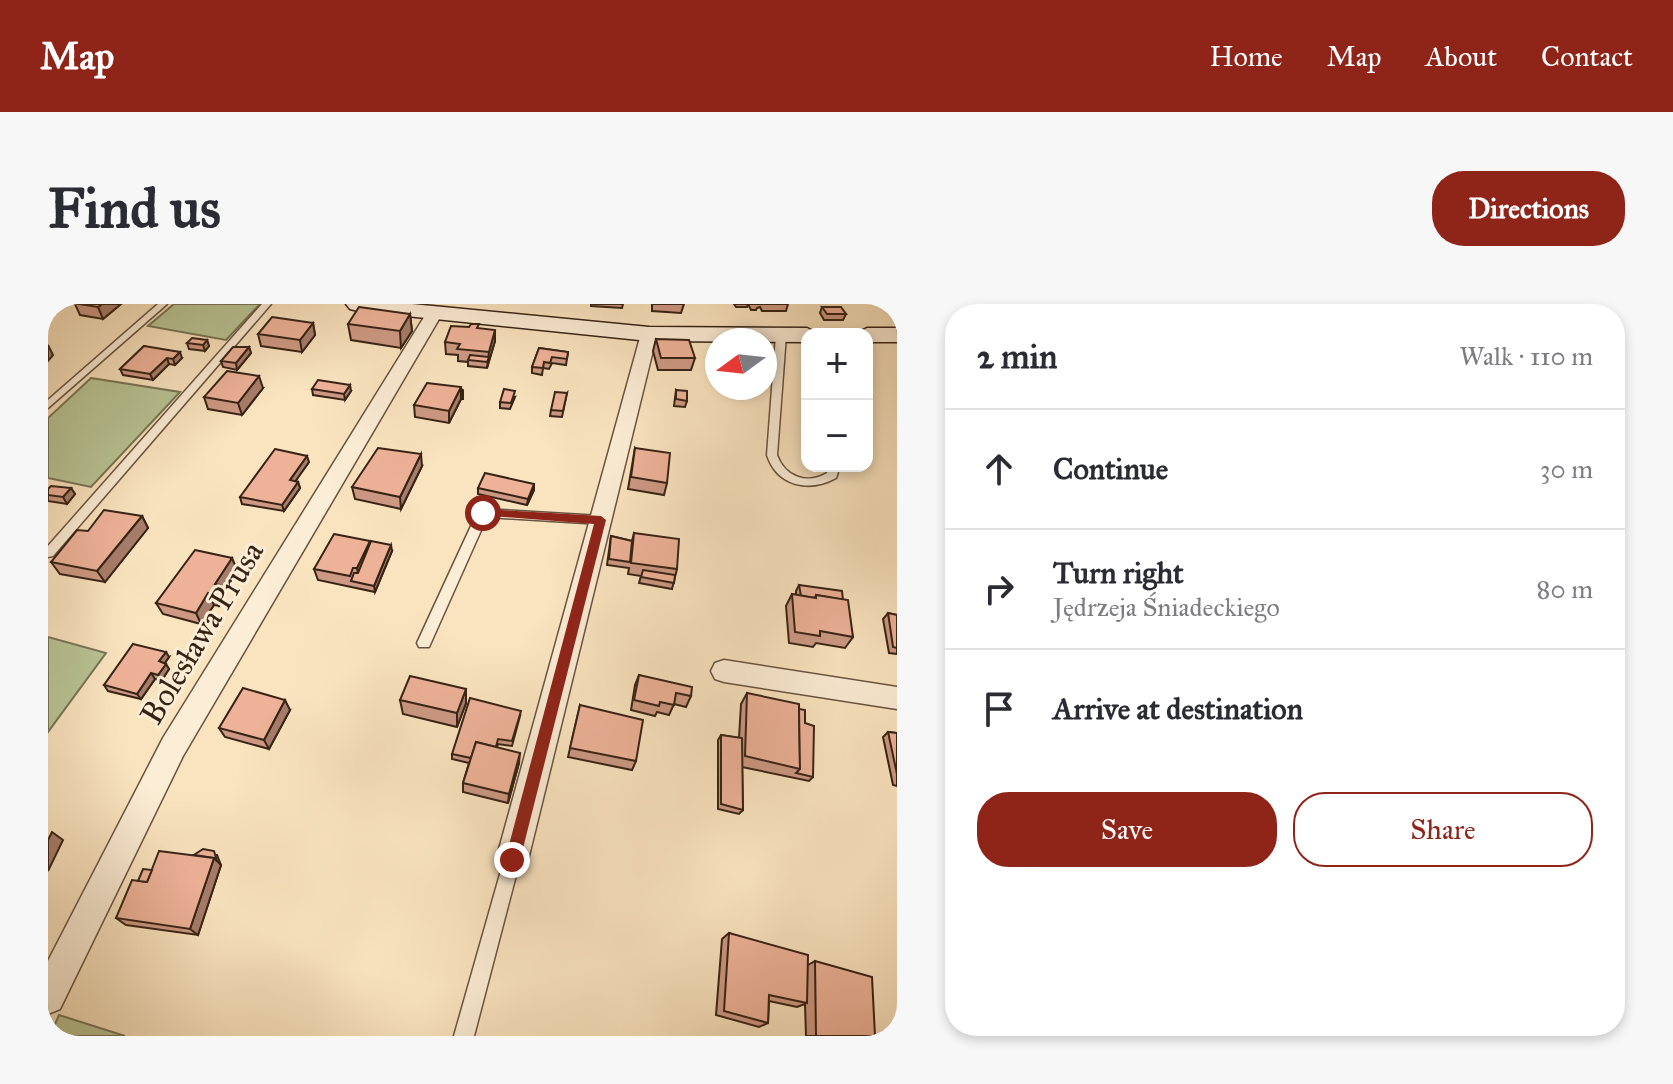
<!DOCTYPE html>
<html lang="en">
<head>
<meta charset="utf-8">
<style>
  :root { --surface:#fff; --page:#f7f7f7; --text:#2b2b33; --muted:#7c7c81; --line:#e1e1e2; --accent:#8f2418 }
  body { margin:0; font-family:"IM FELL Great Primer",serif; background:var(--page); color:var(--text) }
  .controls { position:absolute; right:24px; top:24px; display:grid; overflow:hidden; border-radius:16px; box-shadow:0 4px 12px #0003 }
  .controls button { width:72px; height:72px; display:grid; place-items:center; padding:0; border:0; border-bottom:2px solid var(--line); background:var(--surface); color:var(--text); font:40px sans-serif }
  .compass { position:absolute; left:657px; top:24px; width:72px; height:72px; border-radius:50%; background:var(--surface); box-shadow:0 4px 12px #0003; rotate:255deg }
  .stop { position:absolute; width:24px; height:24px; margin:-18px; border:6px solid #8f2418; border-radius:50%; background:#fff }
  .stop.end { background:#8f2418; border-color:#fff; box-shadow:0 2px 8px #0008 }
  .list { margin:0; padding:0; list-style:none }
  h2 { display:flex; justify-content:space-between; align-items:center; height:104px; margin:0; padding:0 32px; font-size:34px }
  h2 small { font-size:26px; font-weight:400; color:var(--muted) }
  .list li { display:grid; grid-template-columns:52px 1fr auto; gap:24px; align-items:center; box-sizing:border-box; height:120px; padding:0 32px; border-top:2px solid var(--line) }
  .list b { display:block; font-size:30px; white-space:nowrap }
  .list p { margin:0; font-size:26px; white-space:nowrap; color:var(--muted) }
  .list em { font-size:26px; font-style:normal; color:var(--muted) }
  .actions { display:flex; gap:16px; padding:24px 32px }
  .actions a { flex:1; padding:18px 0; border:2px solid var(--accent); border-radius:32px; text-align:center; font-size:28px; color:var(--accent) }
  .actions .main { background:var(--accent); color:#fff }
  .icon { flex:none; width:44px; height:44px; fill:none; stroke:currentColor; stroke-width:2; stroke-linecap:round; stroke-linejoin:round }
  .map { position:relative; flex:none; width:849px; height:732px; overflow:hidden; border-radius:32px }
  header { display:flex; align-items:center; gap:48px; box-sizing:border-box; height:112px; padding:0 40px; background:var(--accent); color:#fff }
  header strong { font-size:38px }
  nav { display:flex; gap:44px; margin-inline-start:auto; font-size:28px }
  .intro { display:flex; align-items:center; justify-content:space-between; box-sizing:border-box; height:192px; padding:0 48px }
  h1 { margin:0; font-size:56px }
  .button { padding:20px 36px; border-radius:32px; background:var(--accent); color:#fff; font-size:28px; font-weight:700 }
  main { display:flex; gap:48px; padding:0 48px }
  aside { flex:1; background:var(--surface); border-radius:32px; box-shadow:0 4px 12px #0003 }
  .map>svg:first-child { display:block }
  .green { fill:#b9c596; stroke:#787455; stroke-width:2 }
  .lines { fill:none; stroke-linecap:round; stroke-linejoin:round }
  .lane-casing { stroke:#68533f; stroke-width:3 }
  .street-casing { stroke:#68533f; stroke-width:3 }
  .secondary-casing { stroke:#372314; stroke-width:3 }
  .lane { fill:#fcedd6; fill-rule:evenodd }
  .street { fill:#fcedd6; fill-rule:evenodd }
  .secondary { fill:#fcedd6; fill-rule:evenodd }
  .wall { fill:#cd9984; stroke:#372314; stroke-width:2 }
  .shaded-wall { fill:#a77d6b; stroke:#372314; stroke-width:2 }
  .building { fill:#eeb299; stroke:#372314; stroke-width:2 }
  .route { fill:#8f2418 }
  .labels { text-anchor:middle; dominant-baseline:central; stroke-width:6; stroke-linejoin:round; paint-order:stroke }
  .street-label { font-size:32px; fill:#372314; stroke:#fcedd6 }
</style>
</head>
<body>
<header>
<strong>Map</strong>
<nav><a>Home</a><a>Map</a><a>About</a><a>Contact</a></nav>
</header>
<div class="intro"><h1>Find us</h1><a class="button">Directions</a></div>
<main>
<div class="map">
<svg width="849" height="732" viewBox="0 0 849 732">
  <rect width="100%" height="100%" fill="#fae4c0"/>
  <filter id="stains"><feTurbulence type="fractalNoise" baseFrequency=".0025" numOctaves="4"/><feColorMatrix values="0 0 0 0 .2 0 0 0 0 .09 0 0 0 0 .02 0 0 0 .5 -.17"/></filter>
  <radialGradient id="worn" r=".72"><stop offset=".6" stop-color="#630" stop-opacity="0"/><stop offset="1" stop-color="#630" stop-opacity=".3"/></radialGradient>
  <!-- green -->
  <g class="green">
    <polygon points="126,0 212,0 178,36 100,22"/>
    <polygon points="43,74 132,88 43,183 0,174 0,114"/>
    <polygon points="0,333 58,349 0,428"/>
    <polygon points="11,711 77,732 2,732"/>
  </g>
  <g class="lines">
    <defs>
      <g id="lane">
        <polygon points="110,0 119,0 0,104 0,96"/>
        <polygon points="214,0 223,0 5,252 0,253 0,242"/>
        <path d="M733,28l5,3 -9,120c8,22 30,30 50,18l1,-7h12l-4,12c-27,15 -59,8 -69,-23l9,-120z"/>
        <polygon points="435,205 553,212 559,216 553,220 439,213 381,343 371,343 369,339 429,209"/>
        <polygon points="464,548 470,550 472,556 426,732 406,732 456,556 458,550"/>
      </g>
      <g id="street">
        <polygon points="386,5 394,10 135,452 12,705 0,710 0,657 115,434 378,10"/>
        <polygon points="601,25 609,30 480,556 475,567 464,571 453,567 448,556 593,30"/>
        <polygon points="676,356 849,383 849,405 676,378 667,375 663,367 667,359"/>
      </g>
      <g id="secondary">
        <polygon points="298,0 364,0 601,23 759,24 771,30 759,30 759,38 601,37 310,7 302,5"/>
        <polygon points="819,24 849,24 849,38 819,38 819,30 807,30"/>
      </g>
    </defs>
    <!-- lane casing -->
    <use href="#lane" class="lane-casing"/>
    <!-- street casing -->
    <use href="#street" class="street-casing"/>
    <!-- secondary casing -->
    <use href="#secondary" class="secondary-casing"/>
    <!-- lane -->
    <use href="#lane" class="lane"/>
    <!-- street -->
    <use href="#street" class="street"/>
    <!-- secondary -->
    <use href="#secondary" class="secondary"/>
  </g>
  <!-- wall -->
  <g class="wall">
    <polygon points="27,0 73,0 55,15 32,11"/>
    <polygon points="543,0 575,0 574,4 543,2"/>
    <polygon points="604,0 636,0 633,9 604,7"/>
    <polygon points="686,0 700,0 699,3 688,3"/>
    <polygon points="700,0 740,0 738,7 714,7 712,3 709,4 708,6 703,6"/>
    <polygon points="774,3 798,10 795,16 776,16 772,9"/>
    <polygon points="362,10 364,27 353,44 303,36 300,20"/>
    <polygon points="265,19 267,31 254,48 213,42 210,30"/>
    <polygon points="431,25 447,37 439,64 420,62 420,58 410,57 410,51 398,50 397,38"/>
    <polygon points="608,35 647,54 643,66 610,66 605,47"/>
    <polygon points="159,36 161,42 157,47 141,45 139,39"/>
    <polygon points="96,42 134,54 127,61 121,60 105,76 75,71 72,65"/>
    <polygon points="201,43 203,49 189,66 175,63 173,57"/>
    <polygon points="491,44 520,48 518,61 504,59 501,65 495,64 494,71 484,69 484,63"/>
    <polygon points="215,84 194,111 160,105 156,93"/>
    <polygon points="264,85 303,87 297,96 265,91"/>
    <polygon points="413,85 415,86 415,95 413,95 401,119 367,113 366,101"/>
    <polygon points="628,86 639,97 637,103 626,102"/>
    <polygon points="519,89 514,113 502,112 503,106"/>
    <polygon points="467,93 462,105 452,104 452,98"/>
    <polygon points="587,144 619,179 616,191 580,185"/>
    <polygon points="261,158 247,177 250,178 252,184 236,207 194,200 192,193"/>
    <polygon points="374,162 353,205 307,195 304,183"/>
    <polygon points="486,180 486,186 479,201 430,190 430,184"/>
    <polygon points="23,184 27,190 19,200 0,197 0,185"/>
    <polygon points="94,212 100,224 57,278 12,270 3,258 40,227"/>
    <polygon points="586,229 629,265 624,285 591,279 593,272 580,270 581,264 559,261 563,232 584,237"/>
    <polygon points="344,247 327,288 270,276 266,265"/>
    <polygon points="189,266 175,287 177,292 171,302 166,301 153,320 115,310 108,299"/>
    <polygon points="751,281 795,296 805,333 797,344 768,339 765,343 741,339 738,302 744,290 748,291 748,287"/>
    <polygon points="840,309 849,311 849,350 841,349 835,315"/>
    <polygon points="121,353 117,359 121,365 114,376 107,375 93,395 60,387 56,381"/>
    <polygon points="591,371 643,392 638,403 626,400 621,411 609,408 607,412 583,406 587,381"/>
    <polygon points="418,385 418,399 409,423 355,410 352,396"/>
    <polygon points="699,389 757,419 765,473 761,477 694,463 695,506 691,510 670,505 670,436 673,431 691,434 693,400"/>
    <polygon points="532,401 588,457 584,466 520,453"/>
    <polygon points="242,406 221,445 177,433 171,424"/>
    <polygon points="472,412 464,442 450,440 449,443 471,459 460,499 415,488 415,479 421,459 404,455 404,450"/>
    <polygon points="840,428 849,429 849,482 845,481 835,433"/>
    <polygon points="146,551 169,551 173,561 150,631 78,621 68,614 104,566"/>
    <polygon points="681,629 760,661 767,657 827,732 758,732 757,700 749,703 721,697 720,719 711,723 668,711 674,635"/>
  </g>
  <!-- shaded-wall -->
  <g class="shaded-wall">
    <polygon points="54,0 73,0 55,15 50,3"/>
    <polygon points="362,10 364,27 353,44 352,27"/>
    <polygon points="265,19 267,31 254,48 252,36"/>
    <polygon points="447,26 447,37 439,64 441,48"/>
    <polygon points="159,36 161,42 157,47 155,41"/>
    <polygon points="0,41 5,51 0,57"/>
    <polygon points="201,43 203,49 189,66 188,59"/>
    <polygon points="132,48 134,54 127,61 125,55"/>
    <polygon points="119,54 121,60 105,76 102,70"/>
    <polygon points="211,72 215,84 194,111 190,99"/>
    <polygon points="302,81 303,87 297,96 296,90"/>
    <polygon points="413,83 413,95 401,119 401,107"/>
    <polygon points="373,150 374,162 353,205 352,193"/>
    <polygon points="259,152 261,158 244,182 242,176"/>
    <polygon points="250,178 252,184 236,207 234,201"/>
    <polygon points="486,180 486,186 479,201 480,195"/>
    <polygon points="23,184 27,190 19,200 15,193"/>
    <polygon points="94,212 100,224 57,278 49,267"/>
    <polygon points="322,237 311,275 309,264"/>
    <polygon points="343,241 344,247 327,288 326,282"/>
    <polygon points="184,254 189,266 175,287 177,292 171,302 165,291 167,280"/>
    <polygon points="160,289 166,301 153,320 148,309"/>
    <polygon points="118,348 121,353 114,363 111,357"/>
    <polygon points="118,360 121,365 114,376 110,371"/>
    <polygon points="103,369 107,375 93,395 89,390"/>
    <polygon points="418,385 418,399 409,423 409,409"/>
    <polygon points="237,396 242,406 221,445 216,436"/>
    <polygon points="472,449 471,459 460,499 461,490"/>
    <polygon points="4,528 15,536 0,567 0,536"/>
    <polygon points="166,554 173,561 150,631 142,625"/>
  </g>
  <!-- building -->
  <g class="building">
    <polygon points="31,0 54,0 50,3"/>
    <polygon points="311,3 362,10 352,27 300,20"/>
    <polygon points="774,3 793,3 798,10 779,10"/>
    <polygon points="224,13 265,19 252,36 210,30"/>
    <polygon points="423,20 431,20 429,24 447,26 441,48 409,45 412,40 397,38 403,22 421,23"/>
    <polygon points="144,34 159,36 155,41 139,39"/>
    <polygon points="608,35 641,36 647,54 613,54"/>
    <polygon points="96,42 132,48 125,55 119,54 102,70 72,65"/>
    <polygon points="185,43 201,43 188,59 173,57"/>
    <polygon points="491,44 520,48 519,55 504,53 502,59 496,58 495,64 484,63"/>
    <polygon points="422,51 441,53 439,58 420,56"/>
    <polygon points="179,67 211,72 190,99 156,93"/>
    <polygon points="270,76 302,81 296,90 264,85"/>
    <polygon points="379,79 413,83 401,107 366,101"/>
    <polygon points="456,85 467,87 463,99 452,98"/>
    <polygon points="628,86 639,87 639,97 628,95"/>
    <polygon points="507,88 519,89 515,107 503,106"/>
    <polygon points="330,144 373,150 352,193 304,183"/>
    <polygon points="587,144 622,149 619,179 583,173"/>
    <polygon points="227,145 259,152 242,176 250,178 234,201 192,193"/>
    <polygon points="437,169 486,180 480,195 430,184"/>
    <polygon points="3,182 23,184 15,193 0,191 0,185"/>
    <polygon points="56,206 94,212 49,267 3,258 29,226 40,227"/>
    <polygon points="586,229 631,235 629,265 583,259"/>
    <polygon points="286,230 322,237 309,264 305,264 302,272 266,265"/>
    <polygon points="563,232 584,237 582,258 561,255"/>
    <polygon points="323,237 343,241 326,282 303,277 306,269 310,269"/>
    <polygon points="147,246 184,254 167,280 172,281 165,291 160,289 148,309 108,299"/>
    <polygon points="595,266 627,271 626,279 593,273"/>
    <polygon points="751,281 794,287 795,296 768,291 767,294 753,292"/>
    <polygon points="744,290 768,294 768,291 800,296 805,333 772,327 772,332 747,328"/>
    <polygon points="840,309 849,311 849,344 845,343"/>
    <polygon points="85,340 118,348 111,357 118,360 110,371 103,369 89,390 56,381"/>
    <polygon points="591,371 644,383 643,392 628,389 626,401 612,398 611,402 586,396"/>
    <polygon points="362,372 418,385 409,409 352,396"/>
    <polygon points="195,384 237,396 216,436 171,424"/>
    <polygon points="699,389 751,400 752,465 697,452"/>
    <polygon points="422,394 473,407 464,437 450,435 448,443 428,438 423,454 404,450"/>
    <polygon points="532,401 595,416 588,457 522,444"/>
    <polygon points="751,405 757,406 757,419 766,422 765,473 748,469 752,465"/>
    <polygon points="840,428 849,429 849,470"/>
    <polygon points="673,431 694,434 695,506 673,500"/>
    <polygon points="428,438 472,449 461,490 415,479"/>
    <polygon points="155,545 166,547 169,557 166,554 146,551"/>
    <polygon points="111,547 166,554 142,625 68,614 84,576 99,578"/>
    <polygon points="95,565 104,566 99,578 90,577"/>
    <polygon points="681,629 760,651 759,699 721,691 720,719 676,707"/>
    <polygon points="767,657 824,673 827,732 768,732"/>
  </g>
  <!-- route -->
  <polygon class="route" points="435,205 553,212 558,216 472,556 464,564 457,556 546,220 431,211 430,209"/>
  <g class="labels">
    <!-- street labels -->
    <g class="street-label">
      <text transform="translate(154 329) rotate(-59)">Bolesława Prusa</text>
    </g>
  </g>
  <rect width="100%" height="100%" filter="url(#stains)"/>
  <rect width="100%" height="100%" fill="url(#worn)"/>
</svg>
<div class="controls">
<button>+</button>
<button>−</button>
</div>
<svg class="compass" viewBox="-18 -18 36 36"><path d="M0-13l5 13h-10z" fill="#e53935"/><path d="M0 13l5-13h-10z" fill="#7c7c81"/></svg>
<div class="stop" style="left:435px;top:209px"></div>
<div class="stop end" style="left:464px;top:556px"></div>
</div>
<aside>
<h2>2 min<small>Walk · 110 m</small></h2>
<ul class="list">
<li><svg class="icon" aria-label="ahead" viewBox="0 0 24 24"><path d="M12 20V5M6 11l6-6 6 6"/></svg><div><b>Continue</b></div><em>30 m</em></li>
<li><svg class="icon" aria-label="right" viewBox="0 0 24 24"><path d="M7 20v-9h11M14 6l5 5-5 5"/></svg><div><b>Turn right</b><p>Jędrzeja Śniadeckiego</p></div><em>80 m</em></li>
<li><svg class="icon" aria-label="arrive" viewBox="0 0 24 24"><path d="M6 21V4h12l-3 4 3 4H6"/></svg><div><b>Arrive at destination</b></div></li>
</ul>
<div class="actions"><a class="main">Save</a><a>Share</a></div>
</aside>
</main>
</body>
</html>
